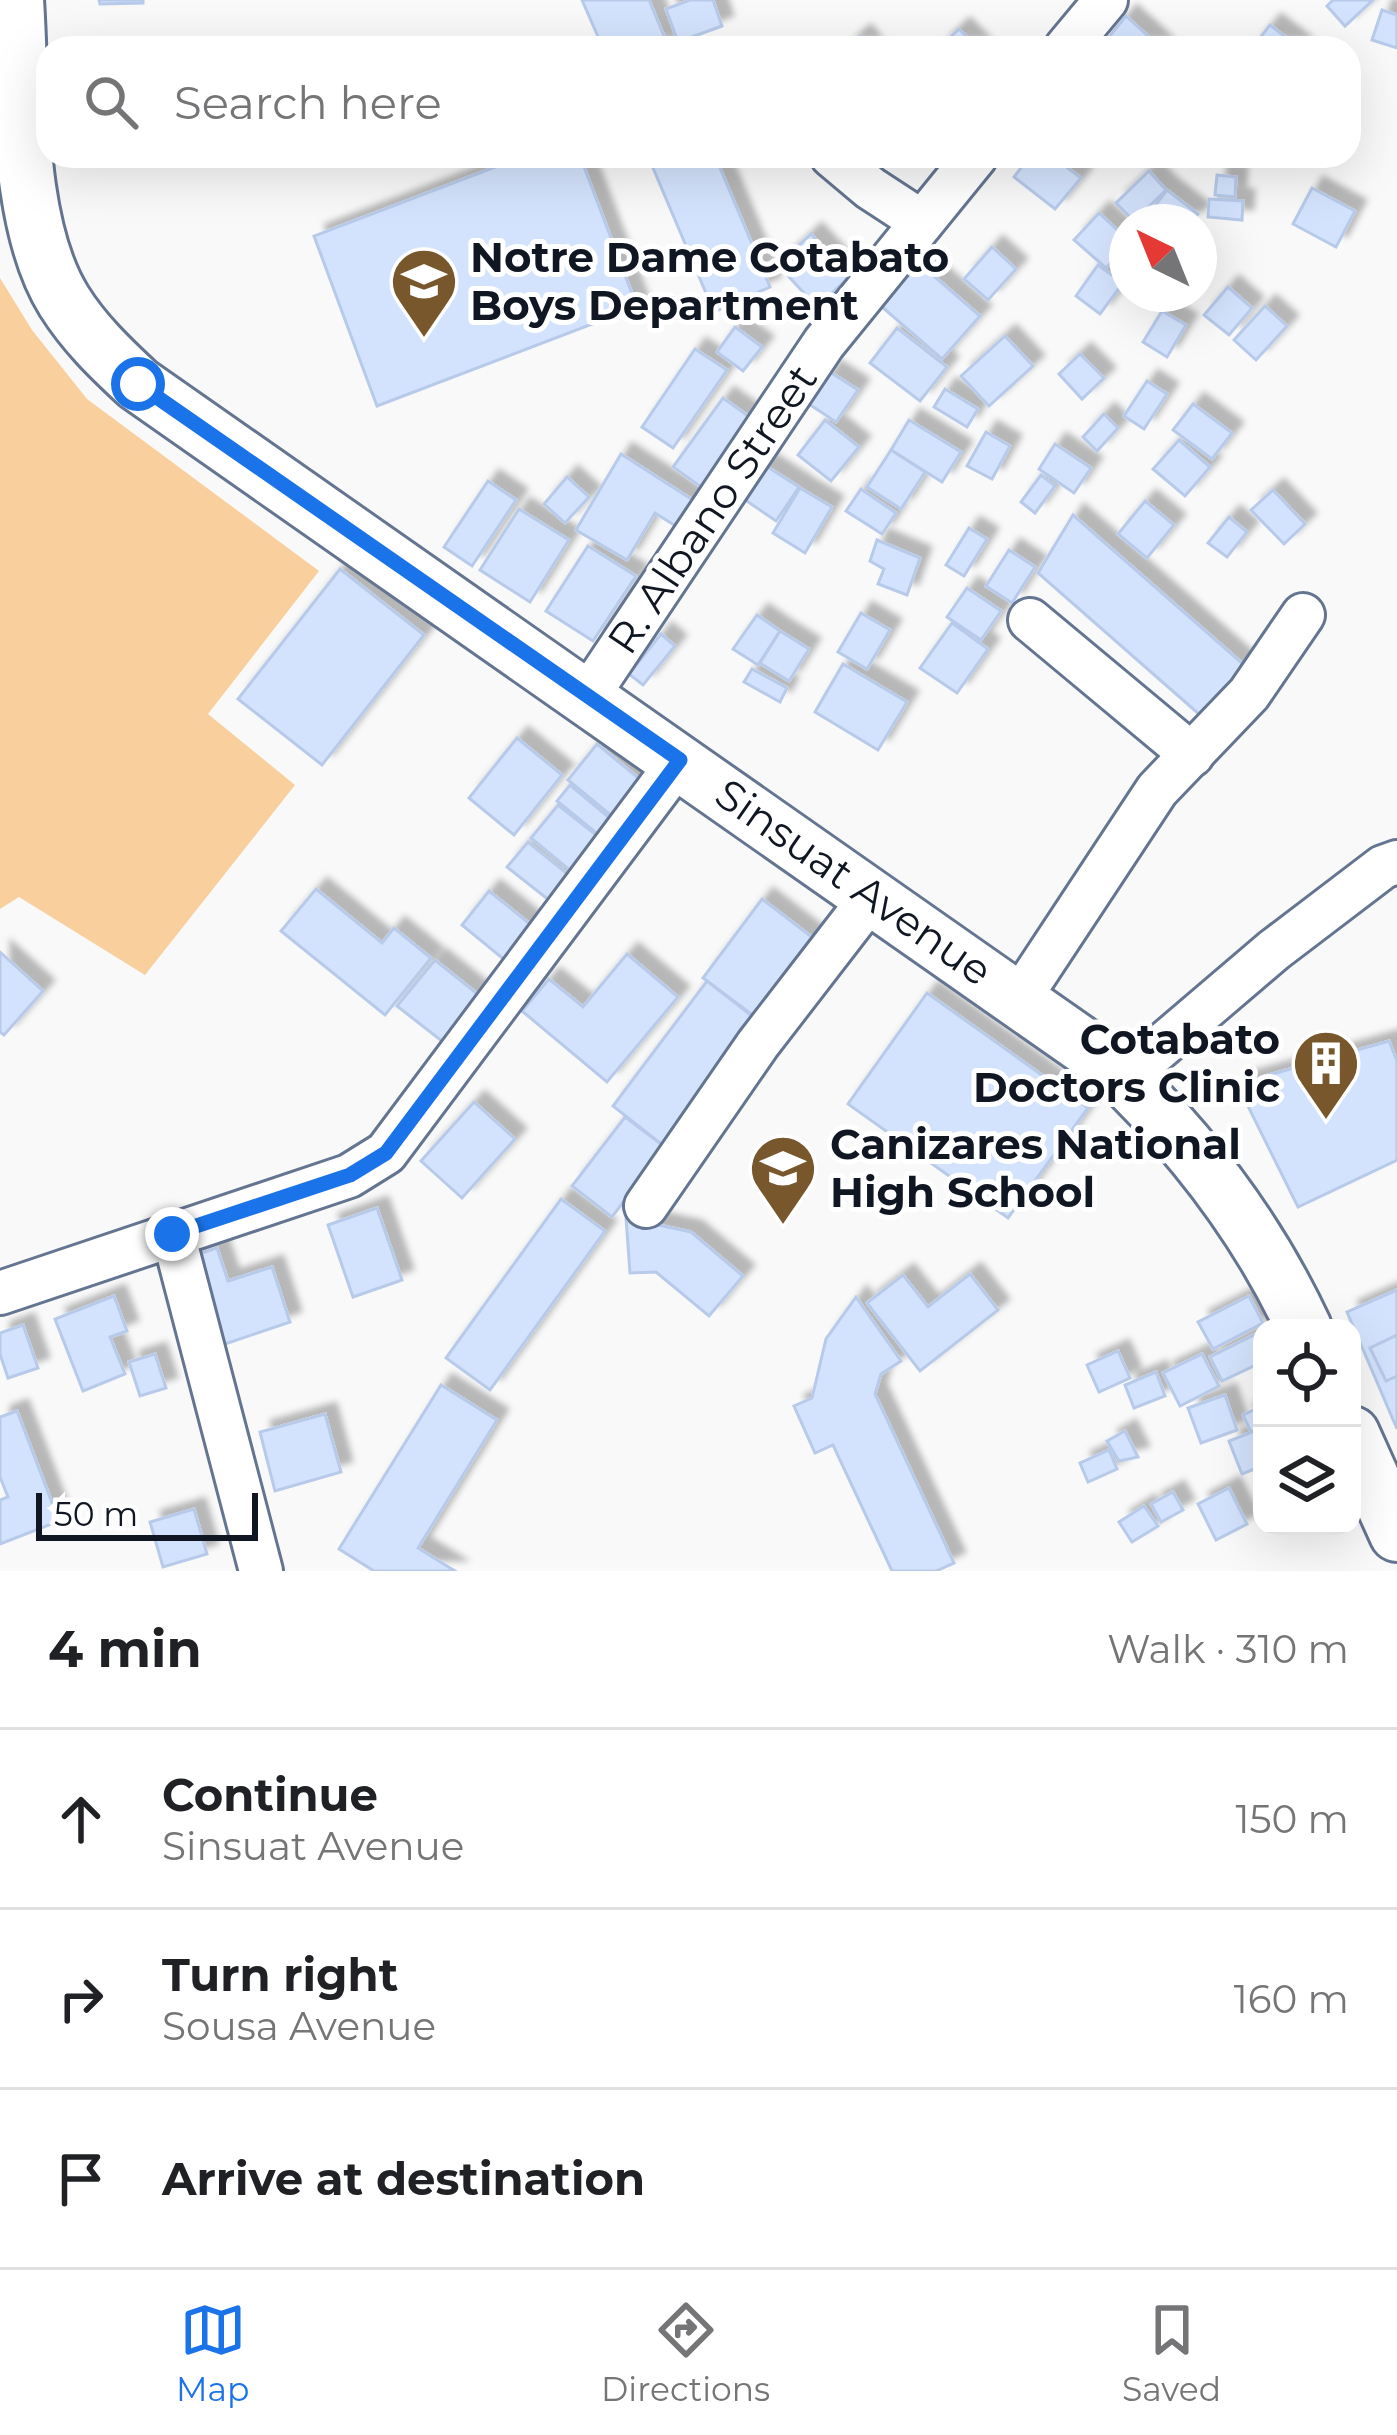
<!DOCTYPE html>
<html lang="en">
<head>
<meta charset="utf-8">
<style>
  :root { --surface:#fff; --page:#f2f2f2; --text:#202124; --muted:#757577; --line:#e0e0e0; --accent:#1a73e8 }
  body { margin:0; font-family:Montserrat,sans-serif; background:var(--page); color:var(--text) }
  .controls { position:absolute; right:36px; bottom:36px; display:grid; overflow:hidden; border-radius:24px; box-shadow:0 12px 48px #0002 }
  .controls button { width:108px; height:108px; display:grid; place-items:center; padding:0; border:0; border-bottom:3px solid var(--line); background:var(--surface); color:var(--text); font:60px sans-serif }
  .compass { position:absolute; left:1109px; top:204px; width:108px; height:108px; border-radius:50%; background:var(--surface); box-shadow:0 12px 48px #0002; rotate:317deg }
  .scale { position:absolute; left:36px; bottom:30px; width:222px; box-sizing:border-box; padding-left:12px; border:6px solid #101722; border-top:0; font-size:33px; line-height:42px; white-space:nowrap; color:#101722; -webkit-text-stroke:9px #fff; paint-order:stroke }
  .stop { position:absolute; width:36px; height:36px; margin:-27px; border:9px solid #1a73e8; border-radius:50%; background:#fff }
  .stop.end { background:#1a73e8; border-color:#fff; box-shadow:0 3px 12px #0008 }
  .list { margin:0; padding:0; list-style:none }
  h2 { display:flex; justify-content:space-between; align-items:center; height:156px; margin:0; padding:0 48px; font-size:51px }
  h2 small { font-size:39px; font-weight:400; color:var(--muted) }
  .list li { display:grid; grid-template-columns:78px 1fr auto; gap:36px; align-items:center; box-sizing:border-box; height:180px; padding:0 48px; border-top:3px solid var(--line) }
  .list b { display:block; font-size:45px; white-space:nowrap }
  .list p { margin:0; font-size:39px; white-space:nowrap; color:var(--muted) }
  .list em { font-size:39px; font-style:normal; color:var(--muted) }
  .icon { flex:none; width:66px; height:66px; fill:none; stroke:currentColor; stroke-width:2; stroke-linecap:round; stroke-linejoin:round }
  .map { position:relative; flex:none; width:1397px; height:1571px; overflow:hidden }
  .search { position:absolute; background:var(--surface); box-shadow:0 12px 48px #0002; left:36px; right:36px; top:36px; height:132px; display:flex; align-items:center; gap:30px; box-sizing:border-box; padding:0 42px; border-radius:36px; color:var(--muted); font-size:45px }
  .sheet { height:696px; background:var(--surface) }
  nav { display:flex; justify-content:space-around; align-items:center; box-sizing:border-box; height:168px; border-top:3px solid var(--line); background:var(--surface); font-size:33px; color:var(--muted) }
  nav a { display:grid; justify-items:center; gap:6px }
  nav .on { color:var(--accent) }
  .map>svg:first-child { display:block }
  .green { fill:#f9cf9e }
  .building { fill:#d4e3fd; stroke:#b7caea; stroke-width:3; filter:url(#shadow) }
  .lines { fill:none; stroke-linecap:round; stroke-linejoin:round }
  .minor-casing { stroke:#647591; stroke-width:48 }
  .major-casing { stroke:#647591; stroke-width:60 }
  .minor { stroke:#fff; stroke-width:42 }
  .major { stroke:#fff; stroke-width:54 }
  .route { stroke:#1a73e8; stroke-width:15 }
  .labels { text-anchor:middle; dominant-baseline:central; stroke-width:10; stroke-linejoin:round; paint-order:stroke }
  .poi-label { font-size:42px; font-weight:bold; fill:#101722; stroke:#fff; text-anchor:start }
  .street-label { font-size:42px; fill:#101722; stroke:#fff }
</style>
</head>
<body>
<div class="map">
<svg width="1397" height="1571" viewBox="0 0 1397 1571">
  <defs>
    <filter id="shadow"><feDropShadow dx="11" dy="-11" stdDeviation="3" flood-color="#0004"/></filter>
  </defs>
  <rect width="100%" height="100%" fill="#f9f9f9"/>
  <!-- green -->
  <polygon class="green" points="0,278 32,330 87,399 319,571 208,714 295,785 145,975 19,897 0,909"/>
  <!-- building -->
  <g class="building">
    <polygon points="99,0 143,0 143,3 100,4"/>
    <polygon points="582,0 649,0 669,48 603,48"/>
    <polygon points="690,0 713,0 722,26 678,42 666,9"/>
    <polygon points="1333,0 1373,0 1345,26 1327,6"/>
    <polygon points="1382,10 1397,15 1397,48 1372,40"/>
    <polygon points="1126,16 1161,48 1100,48"/>
    <polygon points="1270,25 1300,48 1252,48"/>
    <polygon points="959,29 978,48 939,48"/>
    <polygon points="860,36 870,48 846,48"/>
    <polygon points="524,156 580,156 637,307 377,406 314,236"/>
    <polygon points="648,156 715,156 770,287 714,312"/>
    <polygon points="1030,156 1052,156 1081,178 1055,209 1014,177"/>
    <polygon points="1149,171 1166,190 1134,221 1116,203"/>
    <polygon points="1217,175 1236,177 1235,197 1215,195"/>
    <polygon points="1312,188 1355,211 1336,247 1293,224"/>
    <polygon points="1167,190 1198,214 1191,222 1144,220"/>
    <polygon points="1209,199 1243,201 1242,220 1208,217"/>
    <polygon points="1099,213 1127,239 1127,246 1106,268 1074,240"/>
    <polygon points="811,234 850,276 817,307 778,265"/>
    <polygon points="992,247 1016,269 988,300 964,279"/>
    <polygon points="1127,254 1127,281 1114,272"/>
    <polygon points="919,263 980,316 942,359 881,306"/>
    <polygon points="1098,265 1123,283 1100,314 1076,296"/>
    <polygon points="1228,287 1252,308 1229,335 1204,315"/>
    <polygon points="1265,306 1287,326 1256,360 1234,340"/>
    <polygon points="1162,311 1186,325 1167,357 1143,342"/>
    <polygon points="735,327 762,347 743,371 717,352"/>
    <polygon points="897,328 947,367 920,401 870,363"/>
    <polygon points="1005,336 1033,366 989,406 961,376"/>
    <polygon points="695,349 727,370 673,448 642,427"/>
    <polygon points="1080,354 1104,378 1082,399 1059,374"/>
    <polygon points="830,372 858,390 836,422 809,404"/>
    <polygon points="1147,381 1167,394 1144,429 1124,416"/>
    <polygon points="945,389 978,409 967,427 934,407"/>
    <polygon points="723,398 758,423 708,492 673,467"/>
    <polygon points="1193,404 1232,433 1212,459 1173,430"/>
    <polygon points="1104,414 1118,428 1097,451 1083,437"/>
    <polygon points="825,420 859,447 831,481 798,455"/>
    <polygon points="909,420 961,452 942,482 891,450"/>
    <polygon points="986,432 1010,446 992,479 967,466"/>
    <polygon points="1179,440 1210,467 1185,496 1153,469"/>
    <polygon points="1055,444 1091,468 1074,493 1039,469"/>
    <polygon points="891,450 925,472 901,509 867,487"/>
    <polygon points="621,454 699,504 682,530 655,513 627,560 576,530"/>
    <polygon points="763,464 799,487 776,521 741,497"/>
    <polygon points="1041,475 1055,486 1035,513 1021,502"/>
    <polygon points="567,477 589,497 565,523 544,504"/>
    <polygon points="488,481 516,500 472,566 444,547"/>
    <polygon points="800,488 832,507 805,553 773,533"/>
    <polygon points="861,489 896,513 882,534 846,511"/>
    <polygon points="1273,490 1305,524 1284,544 1251,510"/>
    <polygon points="1145,501 1174,525 1147,558 1118,534"/>
    <polygon points="519,509 569,540 530,602 480,570"/>
    <polygon points="1073,515 1251,671 1208,722 1038,573"/>
    <polygon points="1229,517 1247,532 1227,557 1208,543"/>
    <polygon points="969,528 987,539 964,576 946,565"/>
    <polygon points="877,540 920,558 907,595 878,584 884,569 870,561"/>
    <polygon points="588,546 636,576 593,641 546,611"/>
    <polygon points="1009,550 1035,567 1012,603 986,586"/>
    <polygon points="340,569 424,635 322,765 238,699"/>
    <polygon points="967,588 1001,611 981,640 947,617"/>
    <polygon points="861,613 890,630 867,669 838,652"/>
    <polygon points="757,615 780,631 758,665 733,649"/>
    <polygon points="952,623 988,649 957,693 920,668"/>
    <polygon points="780,631 809,649 789,681 760,663"/>
    <polygon points="661,634 675,646 643,685 629,674"/>
    <polygon points="843,664 907,702 878,750 815,712"/>
    <polygon points="752,669 787,688 780,702 744,682"/>
    <polygon points="517,738 562,775 514,835 469,798"/>
    <polygon points="597,744 642,781 613,817 568,780"/>
    <polygon points="570,785 612,820 600,836 557,801"/>
    <polygon points="558,805 600,838 572,872 531,838"/>
    <polygon points="528,842 570,876 550,901 507,867"/>
    <polygon points="316,889 382,943 394,928 431,958 385,1015 281,931"/>
    <polygon points="489,891 535,928 507,962 462,925"/>
    <polygon points="762,899 817,941 758,1019 703,978"/>
    <polygon points="0,952 43,991 4,1035 0,1032"/>
    <polygon points="627,954 678,997 607,1082 522,1011 549,979 583,1007"/>
    <polygon points="435,960 480,996 443,1042 397,1006"/>
    <polygon points="707,981 761,1023 665,1147 613,1106"/>
    <polygon points="927,993 1088,1108 1008,1218 848,1104"/>
    <polygon points="1389,1041 1397,1061 1397,1160 1298,1207 1237,1084"/>
    <polygon points="474,1102 515,1139 462,1198 421,1161"/>
    <polygon points="625,1117 665,1147 612,1217 572,1186"/>
    <polygon points="561,1199 605,1231 490,1390 446,1358"/>
    <polygon points="377,1208 402,1280 353,1297 328,1225"/>
    <polygon points="626,1218 691,1232 743,1276 709,1316 656,1272 630,1273"/>
    <polygon points="217,1248 228,1281 272,1267 290,1322 219,1346 189,1257"/>
    <polygon points="970,1274 998,1310 920,1371 867,1303 903,1275 928,1307"/>
    <polygon points="1397,1290 1397,1429 1347,1312"/>
    <polygon points="114,1296 127,1331 110,1337 125,1374 83,1391 55,1319"/>
    <polygon points="1249,1296 1263,1323 1213,1349 1198,1322"/>
    <polygon points="856,1297 901,1361 881,1374 875,1394 954,1563 936,1571 892,1571 833,1445 815,1453 794,1406 812,1398 826,1339"/>
    <polygon points="23,1325 38,1368 8,1378 0,1354 0,1333"/>
    <polygon points="1262,1331 1262,1362 1222,1381 1210,1357"/>
    <polygon points="1397,1335 1397,1376 1386,1381 1370,1348"/>
    <polygon points="1118,1351 1130,1378 1099,1392 1087,1365"/>
    <polygon points="155,1354 166,1388 140,1396 129,1362"/>
    <polygon points="1202,1354 1219,1386 1180,1406 1163,1373"/>
    <polygon points="1156,1372 1165,1396 1134,1408 1125,1385"/>
    <polygon points="441,1385 497,1420 418,1548 455,1571 374,1571 339,1549"/>
    <polygon points="1225,1395 1237,1430 1201,1443 1188,1408"/>
    <polygon points="1262,1406 1262,1427 1251,1432 1243,1415"/>
    <polygon points="17,1411 59,1521 0,1544 0,1500 8,1497 0,1477 0,1417"/>
    <polygon points="325,1414 341,1472 275,1491 260,1432"/>
    <polygon points="1262,1428 1262,1466 1242,1474 1229,1441"/>
    <polygon points="1125,1431 1138,1457 1119,1461 1107,1441"/>
    <polygon points="1109,1450 1117,1469 1088,1482 1080,1463"/>
    <polygon points="1229,1488 1247,1524 1216,1540 1198,1504"/>
    <polygon points="1173,1492 1183,1510 1161,1522 1151,1504"/>
    <polygon points="1144,1506 1158,1526 1132,1542 1119,1522"/>
    <polygon points="194,1509 207,1554 163,1567 150,1522"/>
  </g>
  <g class="lines">
    <defs>
      <g id="minor">
        <polyline points="1066,48 1106,0"/>
        <polyline points="832,156 870,188 922,222"/>
        <polyline points="1030,620 1192,755"/>
        <polyline points="587,697 824,343 976,156"/>
        <polyline points="1019,999 1157,790 1249,694 1303,615"/>
        <polyline points="1124,1078 1274,950 1383,867 1397,862"/>
        <polyline points="646,1206 758,1044 873,895"/>
        <polyline points="173,1234 261,1571"/>
        <polyline points="0,1293 349,1176 386,1153 680,760"/>
      </g>
      <g id="major">
        <path d="M16,0c6,90 0,224 48,301 20,32 46,57 74,83l970,679c80,75 149,164 196,265"/>
        <polyline points="1352,1434 1397,1534"/>
      </g>
    </defs>
    <!-- minor casing -->
    <use href="#minor" class="minor-casing"/>
    <!-- major casing -->
    <use href="#major" class="major-casing"/>
    <!-- minor -->
    <use href="#minor" class="minor"/>
    <!-- major -->
    <use href="#major" class="major"/>
  </g>
  <g class="lines">
    <!-- route -->
    <polyline class="route" points="138,384 680,760 386,1153 350,1175 172,1234"/>
  </g>
  <!-- icons -->
  <defs>
    <symbol id="university-pin" viewBox="-11 -11 22 30"><path d="M0 17L-7.5 6A9.5 9.5 0 1 1 7.5 6Z" fill="#78572d" stroke="#fff"/><path d="M0-5L7-2L0 1L-7-2ZM-4 1L0 2.5L4 1V4Q0 6-4 4Z" fill="#fff"/></symbol>
    <symbol id="building-pin" viewBox="-11 -11 22 30"><path d="M0 17L-7.5 6A9.5 9.5 0 1 1 7.5 6Z" fill="#78572d" stroke="#fff"/><path d="M-4-6H4V6H1V3H-1V6H-4ZM-2.5-4.3h1.7v1.8h-1.7ZM.8-4.3h1.7v1.8H.8ZM-2.5-1h1.7V.8h-1.7ZM.8-1h1.7V.8H.8Z" fill="#fff"/></symbol>
    <symbol id="school-pin" viewBox="-11 -11 22 30"><path d="M0 17L-7.5 6A9.5 9.5 0 1 1 7.5 6Z" fill="#78572d" stroke="#fff"/><path d="M0-5L7-2L0 1L-7-2ZM-4 1L0 2.5L4 1V4Q0 6-4 4Z" fill="#fff"/></symbol>
  </defs>
  <g fill-rule="evenodd">
    <use href="#university-pin" x="386" y="243" width="76" height="104"/>
    <use href="#building-pin" x="1288" y="1025" width="76" height="104"/>
    <use href="#school-pin" x="745" y="1130" width="76" height="104"/>
  </g>
  <g class="labels">
    <!-- poi labels -->
    <g class="poi-label">
      <text x="470" y="257">Notre Dame Cotabato<tspan x="470" dy="48">Boys Department</tspan></text>
      <text x="1280" y="1039" text-anchor="end">Cotabato<tspan x="1280" dy="48">Doctors Clinic</tspan></text>
      <text x="830" y="1144">Canizares National<tspan x="830" dy="48">High School</tspan></text>
    </g>
    <!-- street labels -->
    <g class="street-label">
      <text transform="translate(712 509) rotate(-56)">R. Albano Street</text>
      <text transform="translate(854 882) rotate(35)">Sinsuat Avenue</text>
    </g>
  </g>
</svg>
<div class="controls">
<button><svg class="icon" aria-label="locate" viewBox="0 0 24 24"><circle cx="12" cy="12" r="6"/><path d="M12 2v4M12 18v4M2 12h4M18 12h4"/></svg></button>
<button><svg class="icon" aria-label="layers" viewBox="0 0 24 24"><path d="M12 4l9 5-9 5-9-5zM3 14l9 5 9-5"/></svg></button>
</div>
<svg class="compass" viewBox="-18 -18 36 36"><path d="M0-13l5 13h-10z" fill="#e53935"/><path d="M0 13l5-13h-10z" fill="#757577"/></svg>
<div class="scale">50 m</div>
<div class="stop" style="left:138px;top:384px"></div>
<div class="stop end" style="left:172px;top:1234px"></div>
<div class="search"><svg class="icon" aria-label="search" viewBox="0 0 24 24"><circle cx="10" cy="10" r="6"/><path d="M15 15l6 6"/></svg>Search here</div>
</div>
<section class="sheet">
<h2>4 min<small>Walk · 310 m</small></h2>
<ul class="list">
<li><svg class="icon" aria-label="ahead" viewBox="0 0 24 24"><path d="M12 20V5M6 11l6-6 6 6"/></svg><div><b>Continue</b><p>Sinsuat Avenue</p></div><em>150 m</em></li>
<li><svg class="icon" aria-label="right" viewBox="0 0 24 24"><path d="M7 20v-9h11M14 6l5 5-5 5"/></svg><div><b>Turn right</b><p>Sousa Avenue</p></div><em>160 m</em></li>
<li><svg class="icon" aria-label="arrive" viewBox="0 0 24 24"><path d="M6 21V4h12l-3 4 3 4H6"/></svg><div><b>Arrive at destination</b></div></li>
</ul>
</section>
<nav>
<a class="on"><svg class="icon" aria-label="map" viewBox="0 0 24 24"><path d="M3 6l6-2 6 2 6-2v14l-6 2-6-2-6 2zM9 4v14M15 6v14"/></svg>Map</a>
<a><svg class="icon" aria-label="directions" viewBox="0 0 24 24"><path d="M12 3l9 9-9 9-9-9zM9 14v-3h6M13 9l2 2-2 2"/></svg>Directions</a>
<a><svg class="icon" aria-label="saved" viewBox="0 0 24 24"><path d="M7 4h10v16l-5-4-5 4z"/></svg>Saved</a>
</nav>
</body>
</html>
